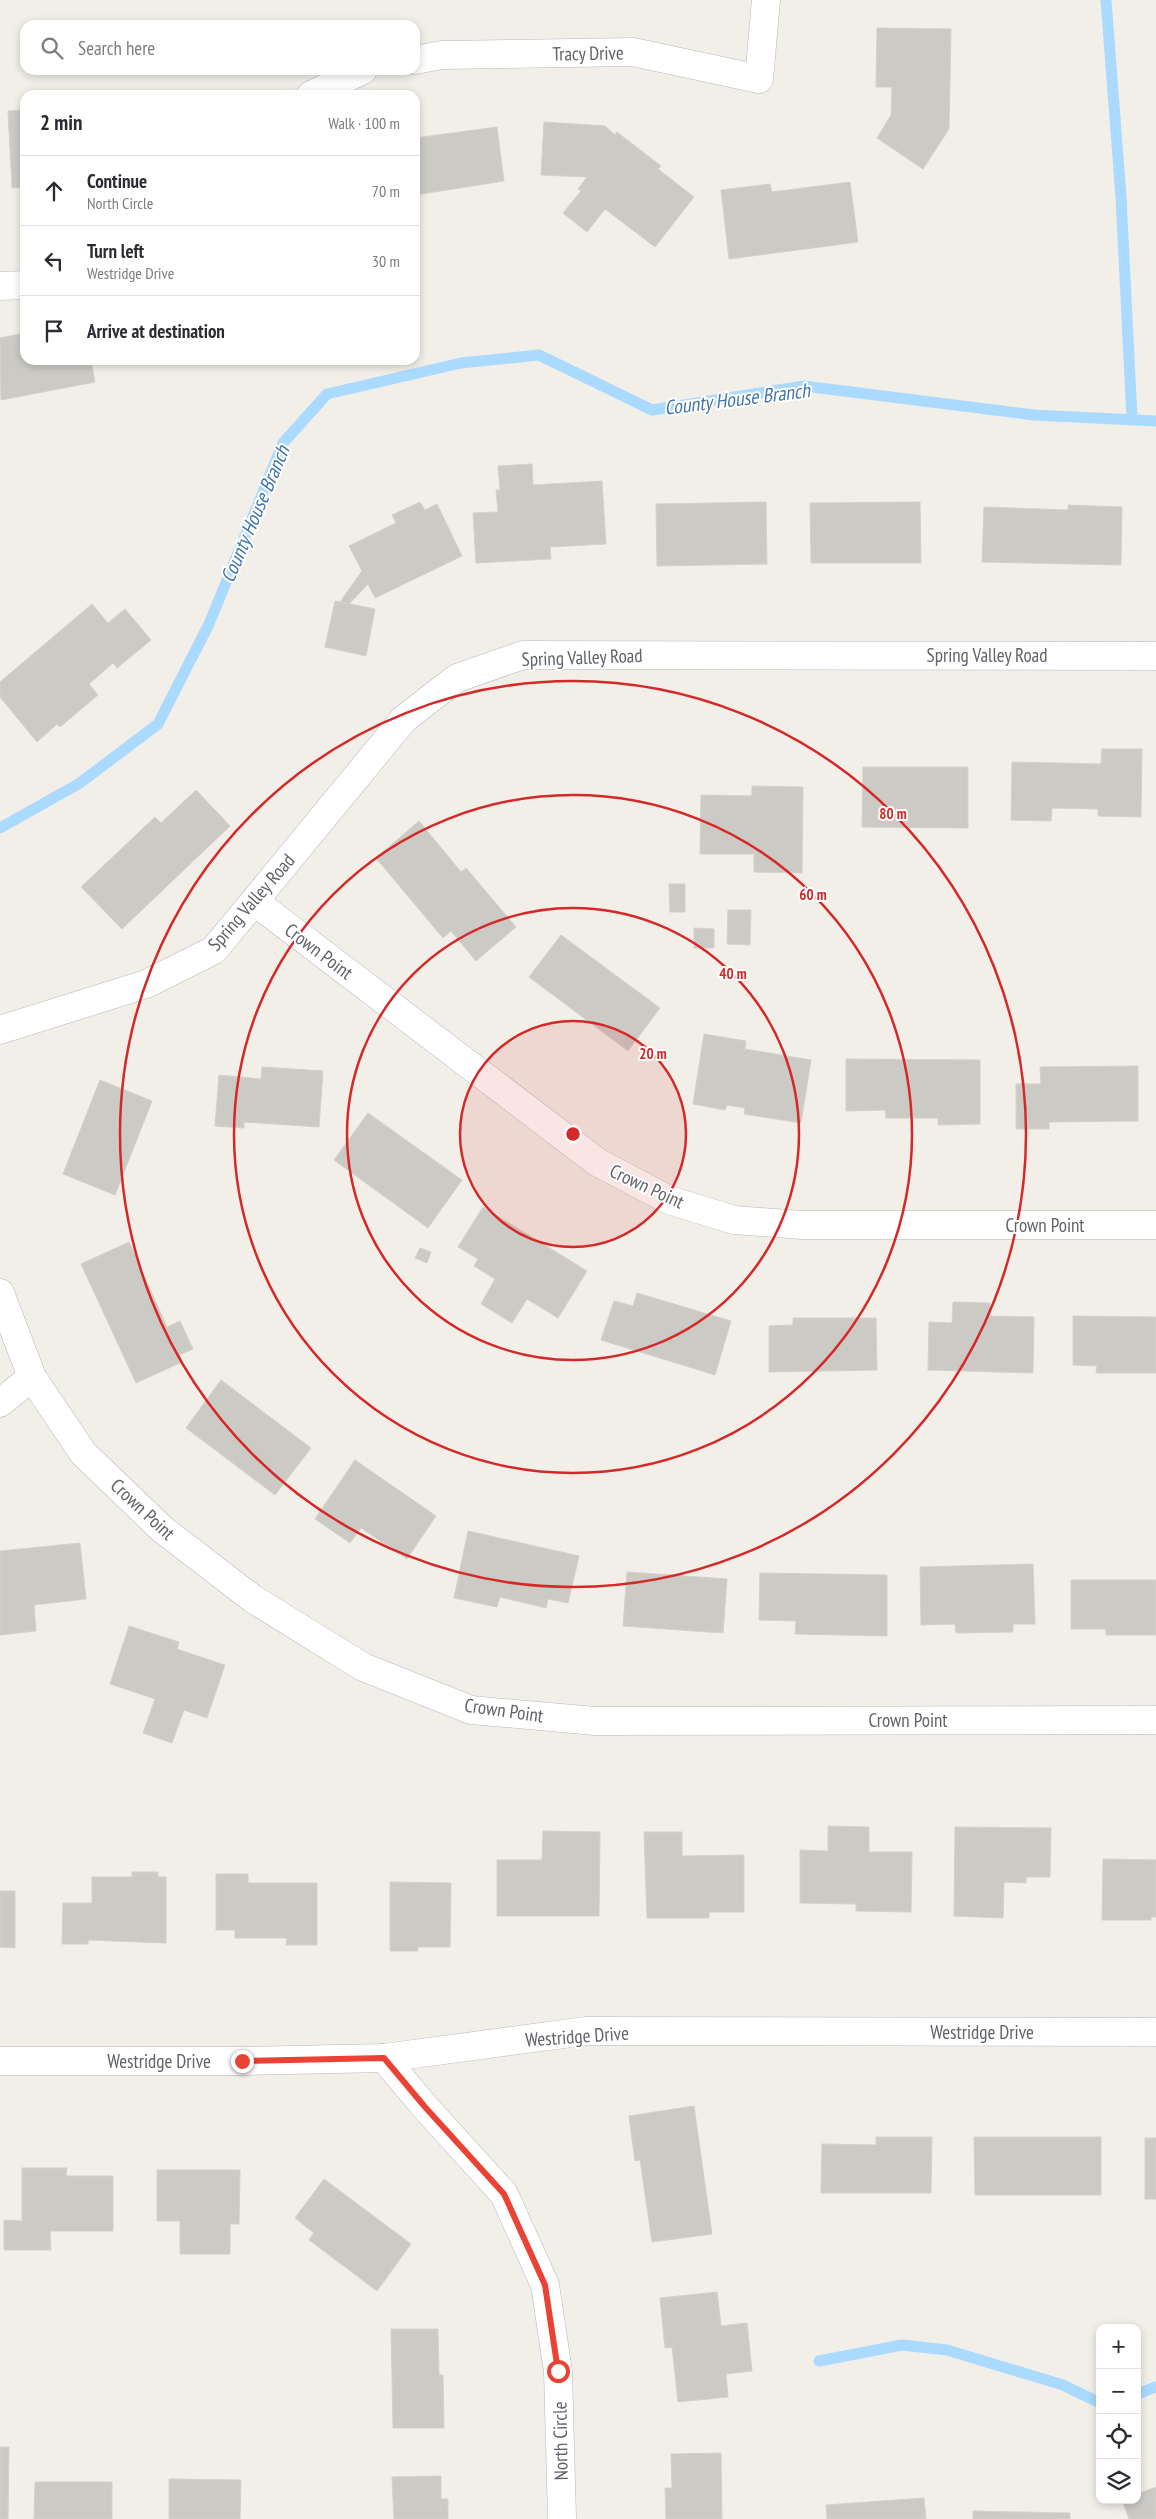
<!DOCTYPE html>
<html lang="en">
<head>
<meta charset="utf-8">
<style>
  :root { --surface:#fff; --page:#f7f7f7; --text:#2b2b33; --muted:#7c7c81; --line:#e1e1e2 }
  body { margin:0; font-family:"PT Sans Narrow",sans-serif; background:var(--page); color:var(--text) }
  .controls { position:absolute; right:15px; bottom:15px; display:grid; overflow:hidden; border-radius:10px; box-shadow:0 2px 8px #0003 }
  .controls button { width:45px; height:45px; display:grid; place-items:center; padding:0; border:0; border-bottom:1px solid var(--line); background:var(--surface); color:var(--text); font:25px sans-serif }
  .stop { position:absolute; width:15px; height:15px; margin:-11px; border:4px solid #ea4335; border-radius:50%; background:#fff }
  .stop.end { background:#ea4335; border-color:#fff; box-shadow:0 1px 5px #0008 }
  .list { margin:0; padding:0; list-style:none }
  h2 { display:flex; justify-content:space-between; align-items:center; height:65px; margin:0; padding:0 20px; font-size:21px }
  h2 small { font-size:16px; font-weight:400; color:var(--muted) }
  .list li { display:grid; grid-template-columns:32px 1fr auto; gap:15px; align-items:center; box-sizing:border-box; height:70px; padding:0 20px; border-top:1px solid var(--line) }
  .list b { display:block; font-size:19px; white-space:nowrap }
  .list p { margin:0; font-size:16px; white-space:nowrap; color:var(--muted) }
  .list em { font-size:16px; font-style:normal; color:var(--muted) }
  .icon { flex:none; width:28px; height:28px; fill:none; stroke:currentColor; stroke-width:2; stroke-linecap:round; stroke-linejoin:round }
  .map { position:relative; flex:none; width:1156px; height:2519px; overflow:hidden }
  .search { position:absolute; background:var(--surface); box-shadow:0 2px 8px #0003; left:20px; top:20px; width:400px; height:55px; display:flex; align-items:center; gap:12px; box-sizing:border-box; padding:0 18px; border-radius:15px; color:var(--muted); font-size:19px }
  .panel { position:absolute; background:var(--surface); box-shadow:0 2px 8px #0003; left:20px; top:90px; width:400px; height:275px; border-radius:15px }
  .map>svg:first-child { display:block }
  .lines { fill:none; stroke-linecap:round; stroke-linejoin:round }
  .stream { stroke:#aadaff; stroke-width:11 }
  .building { fill:#cccac5; stroke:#d6d1c6 }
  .street-casing { stroke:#b5b8bc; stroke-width:29 }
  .street { stroke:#fff; stroke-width:28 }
  .route { stroke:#ea4335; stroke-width:6 }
  .ring { fill:none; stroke:#d62828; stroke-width:2.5 }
  .labels { text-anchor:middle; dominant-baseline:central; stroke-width:4; stroke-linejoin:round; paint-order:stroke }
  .street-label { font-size:19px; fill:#5f6368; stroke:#fff }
  .water-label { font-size:20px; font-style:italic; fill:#4174aa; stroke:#fff }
  .centre { fill:#d62828; stroke:#fff; stroke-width:2.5 }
  .ring-label { font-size:15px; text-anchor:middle; font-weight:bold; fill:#d62828; stroke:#fff; stroke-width:4; stroke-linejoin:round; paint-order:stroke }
</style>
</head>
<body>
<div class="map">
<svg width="1156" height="2519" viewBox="0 0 1156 2519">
  <rect width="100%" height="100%" fill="#f1efe8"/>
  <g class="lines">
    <!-- stream -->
    <g class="stream">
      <polyline points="1106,0 1121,197 1132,419"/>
      <polyline points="0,828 80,783 158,724 209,624 283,443 327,394 461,363 539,355 652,410 804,386 1034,415 1156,421"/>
      <polyline points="819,2361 902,2345 947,2350 1063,2385 1100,2403"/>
      <polyline points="1137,2394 1156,2387"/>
    </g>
  </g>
  <!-- building -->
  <g class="building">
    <polygon points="877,28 951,29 949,129 923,169 877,138 891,115 892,87 876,87"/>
    <polygon points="25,110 25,187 12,188 8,111"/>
    <polygon points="544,122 605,126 615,135 617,132 661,166 658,169 694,197 655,247 605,209 587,232 563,213 581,191 578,189 587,177 541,175"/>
    <polygon points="497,127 504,181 415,195 415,138"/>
    <polygon points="850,182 858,242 729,259 721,190 770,184 772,192"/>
    <polygon points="25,333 25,360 91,360 95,382 1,400 0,338"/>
    <polygon points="532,464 533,485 602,481 606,544 550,547 551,559 476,563 473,513 498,512 496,490 500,490 498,466"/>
    <polygon points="420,502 425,510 437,504 462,556 375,598 368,584 349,604 340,602 362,571 349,546 396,523 392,515"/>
    <polygon points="766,502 767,564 657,566 656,504"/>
    <polygon points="920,502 921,563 811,563 810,503"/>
    <polygon points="1068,505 1122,507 1121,565 982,562 984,507 1068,510"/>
    <polygon points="335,601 375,609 366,656 325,647"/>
    <polygon points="92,604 108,623 125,609 151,640 117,668 113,663 89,684 98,695 60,727 57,724 37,742 0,697 0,682"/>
    <polygon points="1102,749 1142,749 1141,817 1098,816 1098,809 1052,808 1051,821 1011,820 1012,762 1101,764"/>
    <polygon points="863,767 968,767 968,828 862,827"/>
    <polygon points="752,786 803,787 802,873 754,872 754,854 700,854 701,795 752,796"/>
    <polygon points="196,790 230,826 122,929 81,887 155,817 161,823"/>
    <polygon points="419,821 461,872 466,868 516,927 476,961 451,931 443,938 376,858"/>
    <polygon points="669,884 685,884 685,912 670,912"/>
    <polygon points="728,910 751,910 750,945 727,944"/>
    <polygon points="694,928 714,929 714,948 694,948"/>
    <polygon points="561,935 660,1008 628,1051 529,977"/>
    <polygon points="704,1034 746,1041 745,1049 811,1060 801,1123 744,1114 745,1108 727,1105 725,1110 693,1104"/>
    <polygon points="846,1059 980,1060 980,1124 938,1125 938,1118 886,1118 885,1110 846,1111"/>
    <polygon points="1138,1066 1138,1121 1049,1122 1049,1129 1016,1129 1016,1084 1041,1084 1040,1067"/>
    <polygon points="262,1067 323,1071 319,1127 244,1122 244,1128 215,1126 219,1075 261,1079"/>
    <polygon points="100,1080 152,1101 115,1195 63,1174"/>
    <polygon points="368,1113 462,1180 428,1228 334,1160"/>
    <polygon points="483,1207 587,1271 558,1318 527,1299 512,1323 481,1304 495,1279 474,1266 478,1259 458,1247"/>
    <polygon points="129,1242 167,1327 180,1321 193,1349 179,1355 182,1362 136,1383 81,1264"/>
    <polygon points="420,1248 431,1252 427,1263 415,1258"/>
    <polygon points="637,1293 731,1321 715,1375 601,1340 614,1301 633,1306"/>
    <polygon points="953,1302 990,1303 990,1316 1034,1317 1033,1373 928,1370 929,1322 952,1323"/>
    <polygon points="1073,1316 1156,1317 1156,1373 1096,1373 1097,1366 1073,1365"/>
    <polygon points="793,1318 876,1318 877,1370 769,1372 769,1326 793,1325"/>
    <polygon points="221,1380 311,1448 275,1495 186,1428"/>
    <polygon points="355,1460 436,1516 407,1559 361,1528 350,1543 315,1519"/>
    <polygon points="468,1531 579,1556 568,1603 548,1599 546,1608 500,1597 497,1607 454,1598"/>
    <polygon points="80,1543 86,1599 34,1605 36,1631 0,1635 0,1551"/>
    <polygon points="1033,1564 1035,1624 1013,1624 1013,1632 956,1633 955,1624 921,1625 920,1567"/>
    <polygon points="627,1572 727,1579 723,1633 623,1626"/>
    <polygon points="760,1573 887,1575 887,1636 795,1634 796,1621 759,1620"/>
    <polygon points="1071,1580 1156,1580 1156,1635 1106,1635 1106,1629 1071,1629"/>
    <polygon points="129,1626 179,1642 177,1649 225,1665 207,1718 184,1710 172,1743 143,1733 155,1699 110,1684"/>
    <polygon points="828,1826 869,1827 869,1852 912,1852 911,1912 856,1911 856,1904 800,1903 800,1850 828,1851"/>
    <polygon points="955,1827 1051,1828 1050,1877 1026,1877 1026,1883 1004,1882 1003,1918 954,1916"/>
    <polygon points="543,1831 600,1832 599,1916 497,1916 497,1860 542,1860"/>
    <polygon points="644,1832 682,1832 682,1856 744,1855 744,1912 709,1912 709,1918 647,1918"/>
    <polygon points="1103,1859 1156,1860 1156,1917 1151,1917 1151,1920 1102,1920"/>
    <polygon points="132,1872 158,1872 158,1877 166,1877 166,1943 88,1940 88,1944 62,1944 63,1903 92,1903 92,1877 132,1877"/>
    <polygon points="216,1874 248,1874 248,1883 317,1883 317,1945 286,1945 287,1938 235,1938 235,1930 216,1930"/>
    <polygon points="390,1882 451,1883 450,1947 418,1947 418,1951 390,1951"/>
    <polygon points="0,1891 15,1891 15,1948 0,1947"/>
    <polygon points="694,2106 712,2234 652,2242 640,2160 635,2161 629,2116"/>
    <polygon points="876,2137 932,2137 931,2193 821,2193 822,2144 876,2145"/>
    <polygon points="974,2137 1101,2137 1101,2195 975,2195"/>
    <rect x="1145" y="2138" width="11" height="61"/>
    <polygon points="22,2168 67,2168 66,2176 113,2176 113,2231 50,2231 51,2250 4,2250 4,2220 22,2221"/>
    <polygon points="157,2170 240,2170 239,2224 230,2224 230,2254 180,2254 180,2221 157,2221"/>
    <polygon points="324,2179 411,2244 377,2291 309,2240 314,2233 295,2218"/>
    <polygon points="717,2292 721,2326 747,2323 752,2371 726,2374 728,2397 678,2402 672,2347 665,2348 660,2298"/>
    <polygon points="391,2329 438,2329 439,2375 443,2375 444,2428 393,2428"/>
    <polygon points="0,2447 9,2447 8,2519 0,2519"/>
    <polygon points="721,2453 722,2519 666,2519 665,2488 672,2488 671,2454"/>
    <polygon points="441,2476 441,2499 448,2499 448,2519 394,2519 392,2477"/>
    <polygon points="169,2479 241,2480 240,2519 169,2519"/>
    <polygon points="35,2482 112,2482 112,2519 34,2519"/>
    <polygon points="1156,2487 1156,2519 1129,2519 1122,2500 1137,2500 1137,2494"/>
    <polygon points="924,2498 926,2519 827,2519 826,2505"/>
    <polygon points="973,2511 1070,2513 1070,2519 973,2519"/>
  </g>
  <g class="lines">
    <defs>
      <g id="street">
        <polyline points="415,60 442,55 633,52 759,79 766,0"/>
        <polyline points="311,95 363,70"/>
        <polyline points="0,286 25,285"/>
        <polyline points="255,902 597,1162 669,1200 734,1220 802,1225 1156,1225"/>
        <polyline points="0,1030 146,984 214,950 404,719 457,678 523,655 1156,656"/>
        <polyline points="0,1293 32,1377 83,1453 162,1529 253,1599 363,1667 471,1710 595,1721 1156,1720"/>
        <polyline points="0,1403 32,1377"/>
        <polyline points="384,2058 425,2107 504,2194 545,2285 558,2371 562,2519"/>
        <polyline points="0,2061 242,2061 384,2058 586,2031 1156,2032"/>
      </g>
    </defs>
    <!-- street casing -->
    <use href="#street" class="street-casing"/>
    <!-- street -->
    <use href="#street" class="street"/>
  </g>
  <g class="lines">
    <!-- route -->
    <polyline class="route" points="242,2061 384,2058 425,2107 504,2194 545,2285 558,2371"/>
  </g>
  <!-- distance rings -->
  <circle cx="573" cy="1134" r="113" fill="#d62828" fill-opacity=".12"/>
  <g class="ring">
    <circle cx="573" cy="1134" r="113"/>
    <circle cx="573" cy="1134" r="226"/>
    <circle cx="573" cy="1134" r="339"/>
    <circle cx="573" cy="1134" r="453"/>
  </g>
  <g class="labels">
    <!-- street labels -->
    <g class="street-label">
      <text transform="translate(588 53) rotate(-1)">Tracy Drive</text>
      <text x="987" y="655">Spring Valley Road</text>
      <text transform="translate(582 657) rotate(-2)">Spring Valley Road</text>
      <text transform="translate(251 902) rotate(-49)">Spring Valley Road</text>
      <text transform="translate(319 951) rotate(37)">Crown Point</text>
      <text transform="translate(647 1186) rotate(25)">Crown Point</text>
      <text x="1045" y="1225">Crown Point</text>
      <text transform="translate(143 1509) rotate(43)">Crown Point</text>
      <text transform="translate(504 1710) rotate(8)">Crown Point</text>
      <text x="908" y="1720">Crown Point</text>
      <text x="982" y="2032">Westridge Drive</text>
      <text transform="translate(577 2036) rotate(-4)">Westridge Drive</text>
      <text x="159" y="2061">Westridge Drive</text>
      <text transform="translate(560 2441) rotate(-91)">North Circle</text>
    </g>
    <!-- water labels -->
    <g class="water-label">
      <text transform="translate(737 399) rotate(-7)">County House Branch</text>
      <text transform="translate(255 514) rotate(-67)">County House Branch</text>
    </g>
  </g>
  <circle cx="573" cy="1134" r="8" class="centre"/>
  <g class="ring-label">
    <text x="893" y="819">80 m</text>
    <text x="813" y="900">60 m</text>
    <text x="733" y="979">40 m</text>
    <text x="653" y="1059">20 m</text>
  </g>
</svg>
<div class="controls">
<button>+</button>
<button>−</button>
<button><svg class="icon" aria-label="locate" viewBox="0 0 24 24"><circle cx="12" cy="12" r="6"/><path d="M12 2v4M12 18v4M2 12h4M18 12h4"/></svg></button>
<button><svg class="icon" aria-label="layers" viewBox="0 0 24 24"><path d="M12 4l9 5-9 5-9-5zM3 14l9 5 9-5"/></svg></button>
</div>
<div class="stop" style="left:558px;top:2371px"></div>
<div class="stop end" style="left:242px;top:2061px"></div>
<div class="search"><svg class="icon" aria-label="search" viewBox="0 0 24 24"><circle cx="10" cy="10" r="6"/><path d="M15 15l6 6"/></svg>Search here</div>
<section class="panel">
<h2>2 min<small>Walk · 100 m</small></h2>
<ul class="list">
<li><svg class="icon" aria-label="ahead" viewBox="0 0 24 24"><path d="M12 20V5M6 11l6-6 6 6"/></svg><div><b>Continue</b><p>North Circle</p></div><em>70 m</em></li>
<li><svg class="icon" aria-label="left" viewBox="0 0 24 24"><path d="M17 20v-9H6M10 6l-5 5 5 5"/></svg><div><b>Turn left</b><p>Westridge Drive</p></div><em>30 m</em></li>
<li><svg class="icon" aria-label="arrive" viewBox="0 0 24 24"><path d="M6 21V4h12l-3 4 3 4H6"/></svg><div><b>Arrive at destination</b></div></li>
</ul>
</section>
</div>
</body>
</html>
